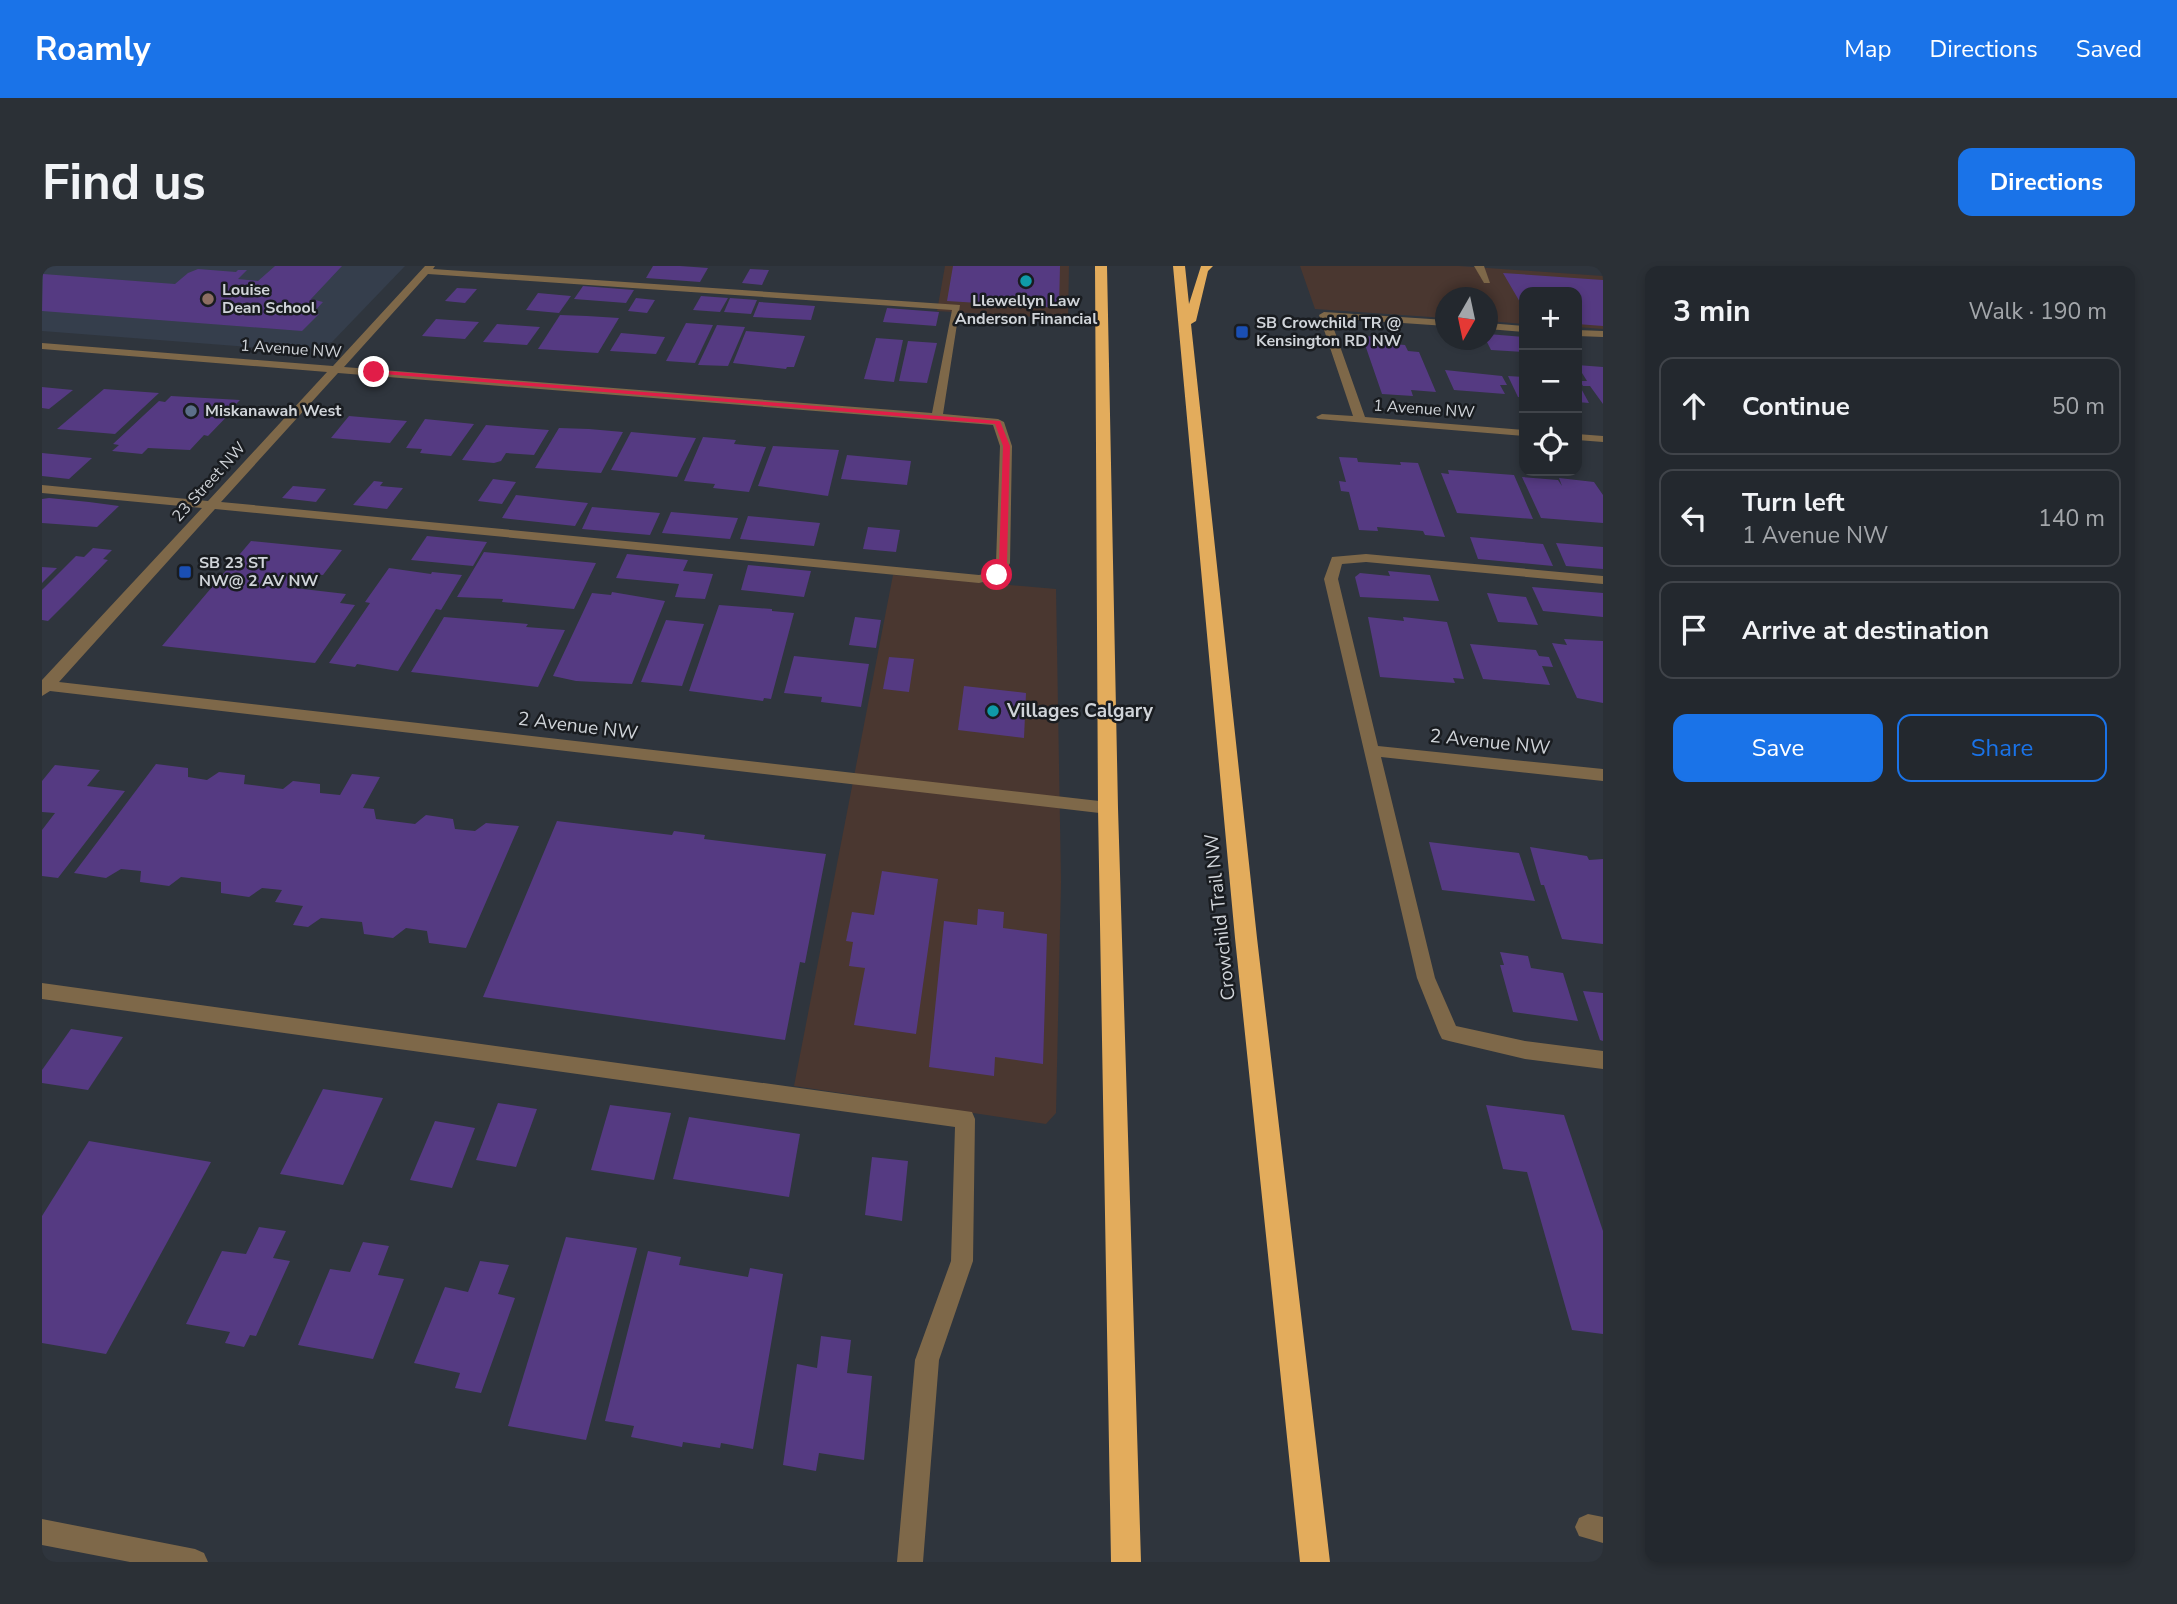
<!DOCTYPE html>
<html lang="en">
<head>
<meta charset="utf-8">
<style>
  :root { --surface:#23282e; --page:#2b3036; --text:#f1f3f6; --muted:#a3a6aa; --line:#40444a; --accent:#1a73e8 }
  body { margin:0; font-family:"Nunito Sans",sans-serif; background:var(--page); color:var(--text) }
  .controls { position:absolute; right:21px; top:21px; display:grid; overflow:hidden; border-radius:14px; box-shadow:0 4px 10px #0003 }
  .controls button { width:63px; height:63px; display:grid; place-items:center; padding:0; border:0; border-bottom:2px solid var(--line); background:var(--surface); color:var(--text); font:35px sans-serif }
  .compass { position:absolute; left:1393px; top:21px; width:63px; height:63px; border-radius:50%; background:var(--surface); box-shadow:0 4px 10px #0003; rotate:189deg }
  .stop { position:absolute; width:21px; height:21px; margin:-16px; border:5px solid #e11d48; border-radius:50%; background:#fff }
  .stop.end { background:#e11d48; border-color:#fff; box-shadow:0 2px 7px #0008 }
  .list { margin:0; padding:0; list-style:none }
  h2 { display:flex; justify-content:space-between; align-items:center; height:91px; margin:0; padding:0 28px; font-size:30px }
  h2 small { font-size:23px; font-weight:400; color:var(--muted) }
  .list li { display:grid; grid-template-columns:46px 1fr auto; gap:21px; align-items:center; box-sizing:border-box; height:98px; margin:0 14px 14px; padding:0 14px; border:2px solid var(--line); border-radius:14px }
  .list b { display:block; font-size:26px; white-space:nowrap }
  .list p { margin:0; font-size:23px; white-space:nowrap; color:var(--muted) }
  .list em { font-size:23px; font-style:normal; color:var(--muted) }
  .actions { display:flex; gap:14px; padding:21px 28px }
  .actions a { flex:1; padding:16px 0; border:2px solid var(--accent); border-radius:14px; text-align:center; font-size:24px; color:var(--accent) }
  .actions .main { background:var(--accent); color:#fff }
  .icon { flex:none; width:38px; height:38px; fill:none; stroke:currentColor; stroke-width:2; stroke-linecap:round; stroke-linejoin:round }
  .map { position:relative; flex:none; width:1561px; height:1296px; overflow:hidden; border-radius:14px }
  header { display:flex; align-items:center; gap:42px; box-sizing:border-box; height:98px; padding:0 35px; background:var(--accent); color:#fff }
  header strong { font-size:33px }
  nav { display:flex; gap:38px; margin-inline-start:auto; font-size:24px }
  .intro { display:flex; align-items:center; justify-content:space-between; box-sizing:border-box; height:168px; padding:0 42px }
  h1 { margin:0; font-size:49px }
  .button { padding:18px 32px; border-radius:14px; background:var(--accent); color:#fff; font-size:24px; font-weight:700 }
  main { display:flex; gap:42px; padding:0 42px }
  aside { flex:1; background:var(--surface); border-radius:14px; box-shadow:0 4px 10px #0003 }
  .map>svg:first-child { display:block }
  .commercial { fill:#4a3730 }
  .built { fill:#353e4c }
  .building { fill:#553a82 }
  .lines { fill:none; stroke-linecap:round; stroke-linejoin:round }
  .minor { fill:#7e6849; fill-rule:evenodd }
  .highway { fill:#e3ac5c; fill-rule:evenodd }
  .route { fill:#e11d48 }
  .culture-dot { fill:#0f9aa8; stroke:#191c20; stroke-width:2.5 }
  .education-dot { fill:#8d6e63; stroke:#191c20; stroke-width:2.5 }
  .transit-dot { fill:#1a4fb4; stroke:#191c20; stroke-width:2.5 }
  .service-dot { fill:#5c6f8a; stroke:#191c20; stroke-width:2.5 }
  .labels { text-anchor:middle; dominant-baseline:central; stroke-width:5; stroke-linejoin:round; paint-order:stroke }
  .far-poi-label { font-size:16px; font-weight:bold; fill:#d0d4d9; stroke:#191c20; text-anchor:start }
  .far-street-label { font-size:16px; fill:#d0d4d9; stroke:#191c20 }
  .poi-label { font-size:19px; font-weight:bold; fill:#d0d4d9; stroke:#191c20; text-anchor:start }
  .street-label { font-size:19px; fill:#d0d4d9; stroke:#191c20 }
</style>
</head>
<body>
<header>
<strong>Roamly</strong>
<nav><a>Map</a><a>Directions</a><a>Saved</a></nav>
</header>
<div class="intro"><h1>Find us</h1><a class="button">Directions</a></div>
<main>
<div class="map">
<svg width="1561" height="1296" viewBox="0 0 1561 1296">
  <rect width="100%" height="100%" fill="#2f353d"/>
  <!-- commercial -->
  <g class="commercial">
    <polygon points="903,0 1027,0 1026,53 895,45"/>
    <polygon points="1258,0 1417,0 1561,10 1561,63 1535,61 1535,26 1482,26 1482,58 1446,55 1446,32 1404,32 1403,52 1273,43"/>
    <polygon points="851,309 1014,323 1019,616 1014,847 1004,858 752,820"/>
  </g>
  <!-- built -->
  <polygon class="built" points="0,0 363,0 290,76 260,85 0,65"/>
  <!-- building -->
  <g class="building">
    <polygon points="233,0 300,0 269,33 281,36 271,47 277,48 260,65 0,45 1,8 133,18 146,7 156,3 194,6 196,4 205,4 196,13 216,15"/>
    <polygon points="611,0 638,0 666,2 658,16 604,12"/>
    <polygon points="911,0 1018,0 1017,42 975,39 975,31 968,31 968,39 905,35"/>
    <polygon points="708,3 727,4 720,19 700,17"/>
    <polygon points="1461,7 1561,14 1561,60 1535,58 1535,26 1482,26 1482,43"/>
    <polygon points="541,20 592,24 584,37 532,33"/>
    <polygon points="415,22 435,23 423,37 403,35"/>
    <polygon points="496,27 529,30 517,47 484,44"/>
    <polygon points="659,30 686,32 678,46 651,44"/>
    <polygon points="594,32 613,34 605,47 586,45"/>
    <polygon points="688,32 715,34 709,48 682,46"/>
    <polygon points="717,36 773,40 769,54 711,51"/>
    <polygon points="845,42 897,46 894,60 841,56"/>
    <polygon points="518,49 545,50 577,52 556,87 496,83"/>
    <polygon points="394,53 437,56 423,73 380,70"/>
    <polygon points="644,57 671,59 653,97 624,95"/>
    <polygon points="455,58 498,61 485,79 441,76"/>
    <polygon points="675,59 703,61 686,100 656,99"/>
    <polygon points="704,65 763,70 752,101 745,101 744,103 691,97"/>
    <polygon points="579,67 623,71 614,88 568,85"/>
    <polygon points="1446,68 1482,71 1482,86 1449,84 1444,74"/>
    <polygon points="1320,70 1338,71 1340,77 1363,79 1366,85 1377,86 1394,126 1369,124 1371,130 1340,128"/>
    <polygon points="834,72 861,74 852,116 822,113"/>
    <polygon points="866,75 895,77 885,117 857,115"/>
    <polygon points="1535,99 1561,101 1561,138 1548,120 1541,120 1538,115 1545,115"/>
    <polygon points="1403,104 1460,110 1465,119 1458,119 1463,128 1412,124"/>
    <polygon points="1466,110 1482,111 1482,132 1476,131"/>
    <polygon points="1535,115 1547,137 1535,136"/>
    <polygon points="0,121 31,124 7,143 0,142"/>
    <polygon points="62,123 117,127 73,168 15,163"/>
    <polygon points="129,130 198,134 191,141 194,141 166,170 162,169 148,184 106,182 100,188 70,185 77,179 71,178 117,135 123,136"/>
    <polygon points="307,150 365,155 348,177 289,172"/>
    <polygon points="383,153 432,158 409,190 378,187 380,183 364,182"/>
    <polygon points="444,159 507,164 492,189 464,187 459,195 452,197 420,194"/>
    <polygon points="517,162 547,163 581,166 559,207 493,202"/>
    <polygon points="589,166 654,172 635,211 569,204"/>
    <polygon points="661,171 694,174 692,178 724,181 707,226 671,222 673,218 642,215"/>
    <polygon points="731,180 797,184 786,230 716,220"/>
    <polygon points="0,187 50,192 27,213 0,210"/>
    <polygon points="805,189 869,195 865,219 799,213"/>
    <polygon points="1297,191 1315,192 1316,196 1359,199 1358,196 1376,197 1403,271 1383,269 1381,265 1335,261 1336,265 1317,264 1307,226 1299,225 1297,215 1304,216"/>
    <polygon points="1406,204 1472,209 1491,253 1415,247 1399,207 1407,208"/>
    <polygon points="1480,211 1516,214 1520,220 1517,212 1552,216 1561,229 1561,257 1499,252"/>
    <polygon points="451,213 474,216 460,238 436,235"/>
    <polygon points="332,215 341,216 338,220 361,222 345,243 311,239"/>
    <polygon points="251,220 284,223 274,236 240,232"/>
    <polygon points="474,229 546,237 533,260 460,252"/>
    <polygon points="7,232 47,236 77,240 55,261 0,257 0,233"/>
    <polygon points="550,241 618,247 608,269 540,263"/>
    <polygon points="629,246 696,252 688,273 620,267"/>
    <polygon points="706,250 778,257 772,280 698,273"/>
    <polygon points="826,261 858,264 854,286 821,283"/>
    <polygon points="385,270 445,276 431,300 369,294"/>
    <polygon points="1428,271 1501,278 1511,300 1436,293"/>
    <polygon points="209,275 300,284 281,309 256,307 244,321 304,328 298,337 313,339 273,397 120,380"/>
    <polygon points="1514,277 1561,281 1561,303 1524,300"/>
    <polygon points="51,282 70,284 61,293 66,294 32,329 6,355 0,354 0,324 34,290 42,291"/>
    <polygon points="442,286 554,297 532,343 460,336 461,333 415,331"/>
    <polygon points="585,288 646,294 641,305 671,308 663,333 633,331 637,318 574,312"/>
    <polygon points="706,299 769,305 762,331 699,324"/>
    <polygon points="0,301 15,302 0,317"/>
    <polygon points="347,302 389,308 390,306 420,309 399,344 394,343 356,405 315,398 313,401 287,397 328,337 323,336"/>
    <polygon points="1346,305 1388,309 1397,335 1318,331 1313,311 1318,307 1348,310"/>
    <polygon points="1490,321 1561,327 1561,351 1501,345"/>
    <polygon points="570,326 623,335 590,418 534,415 511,410 550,327 569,329"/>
    <polygon points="1445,327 1484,331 1496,359 1456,356"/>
    <polygon points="677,339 730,343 730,345 752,347 729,433 722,432 721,435 647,425"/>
    <polygon points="402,351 486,358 484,361 523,364 496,421 369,406"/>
    <polygon points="813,351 839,354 834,382 807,379"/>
    <polygon points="1326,351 1362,355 1361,351 1405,356 1422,413 1411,412 1413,417 1338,411"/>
    <polygon points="624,354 662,358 640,420 599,416"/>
    <polygon points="1522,373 1561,375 1561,437 1535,432 1510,377 1525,379"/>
    <polygon points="1428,378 1494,384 1497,390 1507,391 1511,401 1500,400 1508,419 1441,413"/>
    <polygon points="752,390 827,398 819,441 779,436 780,431 742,427"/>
    <polygon points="847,391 872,393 867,426 841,423"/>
    <polygon points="922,420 984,427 982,472 916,464"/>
    <polygon points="114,498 146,502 146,511 165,514 177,506 203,509 202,518 241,523 251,515 278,518 278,527 298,529 310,508 338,511 321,542 332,543 334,553 373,558 384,549 411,553 413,563 433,565 444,557 477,560 424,682 387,677 385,665 364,662 351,672 322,668 320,656 279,652 266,661 251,659 261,640 233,636 240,624 220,622 207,631 179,627 179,616 139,611 127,620 98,616 99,605 79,603 64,612 32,607"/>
    <polygon points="13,499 58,504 45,520 83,525 16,612 0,610 0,564 13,547 0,546 0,515"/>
    <polygon points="515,555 630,569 632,565 663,569 662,573 784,588 763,697 758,696 743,774 441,731"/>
    <polygon points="1387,576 1477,587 1493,635 1400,624"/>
    <polygon points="1488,581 1545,590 1547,594 1561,593 1561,678 1520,673 1502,619 1499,619"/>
    <polygon points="840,605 896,613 874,768 812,759 823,702 807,700 811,676 804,675 810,646 832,649"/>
    <polygon points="936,643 962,646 961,662 1005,668 1001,798 953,791 952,810 887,801 902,655 935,659"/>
    <polygon points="1458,686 1486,690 1489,702 1521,707 1536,755 1471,746 1458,699 1462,699"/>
    <polygon points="1541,725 1561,727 1561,775 1558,774"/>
    <polygon points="29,763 81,771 46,824 0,817 0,804"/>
    <polygon points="281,823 341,832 301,919 238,908"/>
    <polygon points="456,837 495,843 474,901 434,894"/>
    <polygon points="568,839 629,847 612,914 549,904"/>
    <polygon points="1444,839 1522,849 1561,965 1561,1068 1530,1064 1485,906 1461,903"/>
    <polygon points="647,851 758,868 747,931 631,913"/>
    <polygon points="393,855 433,862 410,922 368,914"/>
    <polygon points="47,875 169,896 64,1088 0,1077 0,950"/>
    <polygon points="830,891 866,895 860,955 823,949"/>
    <polygon points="217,961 244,965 231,992 248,995 214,1070 208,1069 202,1081 183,1077 188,1066 144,1058 180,985 204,988"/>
    <polygon points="524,971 595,982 544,1174 466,1160"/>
    <polygon points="321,976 347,980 336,1009 362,1013 331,1093 256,1079 288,1003 308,1006"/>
    <polygon points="606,985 639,991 637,999 706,1011 708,1002 741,1008 711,1183 679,1177 678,1182 641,1176 640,1181 589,1171 592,1160 563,1155"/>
    <polygon points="438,995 467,999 456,1028 473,1032 439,1127 413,1122 418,1107 372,1097 403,1021 426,1026"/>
    <polygon points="779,1070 809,1074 805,1107 830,1110 822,1194 777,1187 774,1205 741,1199 755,1098 775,1102"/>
  </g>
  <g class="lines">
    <!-- minor -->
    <g class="minor">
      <path d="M383,0h10l-2,3 527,36 -17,109 55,5 6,3 8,24 -2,117 -8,15 -23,5 -764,-74 -156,173 1049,120 6,2 2,4 -2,4 -6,2 -1058,-123 -8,5v-16l160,-172 -160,-15v-8l166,16 119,-129 -285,-23v-6l291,23zM386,8l524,36 -20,103 -588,-46zM296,107l655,52 7,21 -4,117 -4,9 -13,3 -758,-73z"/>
      <polygon points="1432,0 1442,0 1448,17 1442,17"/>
      <polygon points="1282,46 1404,54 1404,60 1288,52 1323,151 1482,164 1482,170 1276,153 1274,151 1280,148 1311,150 1277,49"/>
      <polygon points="1446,57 1482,60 1482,66 1446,63"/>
      <polygon points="1535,64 1561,65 1561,71 1535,70"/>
      <polygon points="1535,168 1561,170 1561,176 1535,174"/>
      <polygon points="1324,288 1561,310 1561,318 1324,296 1300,298 1296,313 1336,480 1561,503 1561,515 1339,491 1393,712 1414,760 1483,775 1561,785 1561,803 1483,793 1407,775 1400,773 1397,767 1375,712 1282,313 1290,291"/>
      <polygon points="0,717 930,846 933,853 931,995 897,1094 881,1296 855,1296 873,1094 909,995 913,861 0,733"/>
      <polygon points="1546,1248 1561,1251 1561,1277 1537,1270 1533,1261 1537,1252"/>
      <polygon points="0,1253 153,1283 162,1287 166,1296 88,1296 0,1279"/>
    </g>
    <!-- highway -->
    <g class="highway">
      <polygon points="1053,0 1065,0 1076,542 1099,1296 1069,1296 1056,542"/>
      <polygon points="1131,0 1143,0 1147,38 1159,0 1171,0 1166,5 1154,55 1149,58 1215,672 1288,1296 1258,1296 1193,672"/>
    </g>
  </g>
  <!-- route -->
  <polygon class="route" points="332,104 958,155 968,180 965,297 958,311 952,311 957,297 961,180 953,158 329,107"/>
  <!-- markers -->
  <g class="culture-dot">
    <circle cx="984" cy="15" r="7"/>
    <circle cx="951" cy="445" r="7"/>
  </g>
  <circle class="education-dot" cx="166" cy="33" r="7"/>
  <g class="transit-dot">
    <rect x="1193" y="59" width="14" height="14" rx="3.5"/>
    <rect x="136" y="299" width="14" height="14" rx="3.5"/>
  </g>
  <circle class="service-dot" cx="149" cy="145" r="7"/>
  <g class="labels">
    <!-- far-poi labels -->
    <g class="far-poi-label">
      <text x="180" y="24">Louise<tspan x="180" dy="18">Dean School</tspan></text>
      <text x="984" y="35" text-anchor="middle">Llewellyn Law<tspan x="984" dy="18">Anderson Financial</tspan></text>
      <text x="1214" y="57">SB Crowchild TR @<tspan x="1214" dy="18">Kensington RD NW</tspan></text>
      <text x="163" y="145">Miskanawah West</text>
      <text x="157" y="297">SB 23 ST<tspan x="157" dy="18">NW@ 2 AV NW</tspan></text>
    </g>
    <!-- far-street labels -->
    <g class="far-street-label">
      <text transform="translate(249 83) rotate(4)">1 Avenue NW</text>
      <text transform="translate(1382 143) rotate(4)">1 Avenue NW</text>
      <text transform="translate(167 216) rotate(-48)">23 Street NW</text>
    </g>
    <!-- poi labels -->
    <g class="poi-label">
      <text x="965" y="445">Villages Calgary</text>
    </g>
    <!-- street labels -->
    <g class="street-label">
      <text transform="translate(536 460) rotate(7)">2 Avenue NW</text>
      <text transform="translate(1448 476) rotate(6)">2 Avenue NW</text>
      <text transform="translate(1178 651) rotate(-96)">Crowchild Trail NW</text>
    </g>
  </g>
</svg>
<div class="controls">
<button>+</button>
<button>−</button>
<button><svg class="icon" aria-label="locate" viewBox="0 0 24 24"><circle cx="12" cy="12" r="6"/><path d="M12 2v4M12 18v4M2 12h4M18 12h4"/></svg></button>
</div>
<svg class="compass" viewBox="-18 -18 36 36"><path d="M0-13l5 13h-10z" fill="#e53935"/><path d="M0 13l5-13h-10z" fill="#a3a6aa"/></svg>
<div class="stop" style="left:955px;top:309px"></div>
<div class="stop end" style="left:332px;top:106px"></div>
</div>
<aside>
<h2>3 min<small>Walk · 190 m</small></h2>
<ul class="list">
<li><svg class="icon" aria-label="ahead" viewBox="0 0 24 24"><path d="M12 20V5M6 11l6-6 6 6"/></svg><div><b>Continue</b></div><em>50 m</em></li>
<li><svg class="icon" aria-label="left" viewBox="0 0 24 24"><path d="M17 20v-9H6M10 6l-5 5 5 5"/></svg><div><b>Turn left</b><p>1 Avenue NW</p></div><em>140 m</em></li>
<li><svg class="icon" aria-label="arrive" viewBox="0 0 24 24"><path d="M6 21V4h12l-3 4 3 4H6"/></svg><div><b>Arrive at destination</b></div></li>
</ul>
<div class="actions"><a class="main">Save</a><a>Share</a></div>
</aside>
</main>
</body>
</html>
